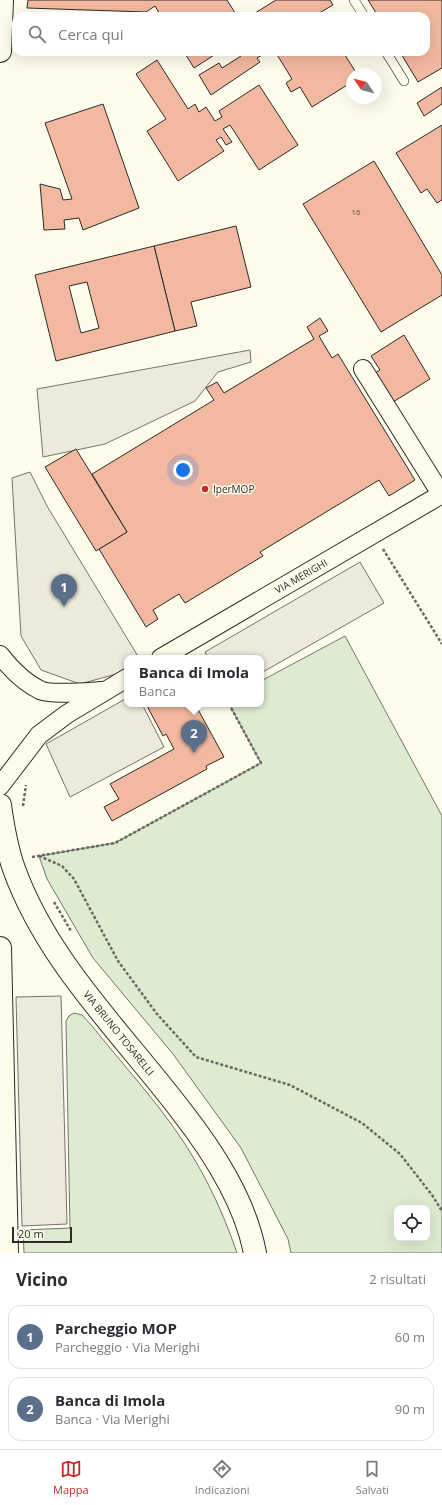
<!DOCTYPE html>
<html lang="it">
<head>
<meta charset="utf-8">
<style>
  :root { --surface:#fff; --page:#f7f7f7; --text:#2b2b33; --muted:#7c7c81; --line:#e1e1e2; --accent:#c62828 }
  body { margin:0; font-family:"Open Sans",sans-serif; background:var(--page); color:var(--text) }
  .controls { position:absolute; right:12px; bottom:12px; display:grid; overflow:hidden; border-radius:8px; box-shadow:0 4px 16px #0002 }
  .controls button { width:36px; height:36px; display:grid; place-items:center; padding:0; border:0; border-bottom:1px solid var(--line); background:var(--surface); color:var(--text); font:20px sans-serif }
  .compass { position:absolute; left:346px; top:68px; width:36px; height:36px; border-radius:50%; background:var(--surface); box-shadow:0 4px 16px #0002; rotate:305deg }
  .scale { position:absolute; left:12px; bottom:10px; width:60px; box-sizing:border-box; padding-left:4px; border:2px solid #2b2b2b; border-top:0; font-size:11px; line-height:14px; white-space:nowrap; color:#2b2b2b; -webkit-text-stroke:3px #fdfbea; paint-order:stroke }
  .you { position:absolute; left:183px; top:470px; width:14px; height:14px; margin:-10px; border:3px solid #fff; border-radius:50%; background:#1a73e8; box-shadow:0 0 0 6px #1a73e833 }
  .badge { display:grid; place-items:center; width:26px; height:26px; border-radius:50%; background:var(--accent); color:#fff; font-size:13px; font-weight:700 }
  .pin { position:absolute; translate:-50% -33px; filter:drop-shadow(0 1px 2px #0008) }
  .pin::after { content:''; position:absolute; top:21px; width:14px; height:12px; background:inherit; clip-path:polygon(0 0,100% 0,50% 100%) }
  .popup { position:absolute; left:124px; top:655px; width:140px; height:52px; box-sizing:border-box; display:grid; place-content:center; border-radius:8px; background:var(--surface); filter:drop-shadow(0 1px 3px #0005); font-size:13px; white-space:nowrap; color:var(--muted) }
  .popup b { font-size:15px; color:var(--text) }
  .popup::after { content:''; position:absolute; left:50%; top:100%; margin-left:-8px; border:8px solid transparent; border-top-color:var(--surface) }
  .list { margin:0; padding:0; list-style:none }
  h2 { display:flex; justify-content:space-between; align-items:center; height:52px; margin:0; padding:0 16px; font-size:17px }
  h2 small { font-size:13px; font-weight:400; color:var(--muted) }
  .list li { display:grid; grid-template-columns:26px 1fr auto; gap:12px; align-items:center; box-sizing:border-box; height:64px; margin:0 8px 8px; padding:0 8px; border:1px solid var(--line); border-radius:12px }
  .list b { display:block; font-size:15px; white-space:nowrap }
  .list p { margin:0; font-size:13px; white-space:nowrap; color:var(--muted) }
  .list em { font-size:13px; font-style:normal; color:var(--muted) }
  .icon { flex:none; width:22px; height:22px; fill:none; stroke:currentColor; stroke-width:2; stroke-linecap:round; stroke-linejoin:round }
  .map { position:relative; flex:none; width:442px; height:1253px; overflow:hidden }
  .search { position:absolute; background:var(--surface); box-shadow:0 4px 16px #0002; left:12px; right:12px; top:12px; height:44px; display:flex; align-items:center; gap:10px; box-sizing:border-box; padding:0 14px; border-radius:12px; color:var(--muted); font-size:15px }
  .sheet { height:196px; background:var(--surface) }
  nav { display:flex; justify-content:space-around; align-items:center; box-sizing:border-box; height:56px; border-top:1px solid var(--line); background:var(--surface); font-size:11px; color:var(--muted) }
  nav a { display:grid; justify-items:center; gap:2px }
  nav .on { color:var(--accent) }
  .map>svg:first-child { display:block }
  .green { fill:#deebd1; stroke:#74746e; fill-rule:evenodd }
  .parking { fill:#eceadb; stroke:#74746e }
  .building { fill:#f2b8a0; stroke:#2b2b2b; fill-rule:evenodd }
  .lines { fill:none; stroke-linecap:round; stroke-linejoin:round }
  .service-casing { stroke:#2b2b2b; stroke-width:10 }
  .minor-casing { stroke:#2b2b2b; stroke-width:20 }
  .secondary-casing { stroke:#2b2b2b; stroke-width:24 }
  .primary-casing { stroke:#2b2b2b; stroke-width:24 }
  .path { stroke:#6a6964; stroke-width:2.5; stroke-dasharray:3 2; stroke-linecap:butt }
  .service { stroke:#fdfbea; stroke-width:9 }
  .minor { stroke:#fdfbea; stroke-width:18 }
  .secondary { stroke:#fdfbea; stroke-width:22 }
  .primary { stroke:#fdfbea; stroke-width:22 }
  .poi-dot { fill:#c62828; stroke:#fdfbea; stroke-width:1.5 }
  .labels { text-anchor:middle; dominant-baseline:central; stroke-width:3; stroke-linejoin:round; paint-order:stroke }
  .number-label { font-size:8px; fill:#5d4e48 }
  .poi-label { font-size:10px; fill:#2b2b2b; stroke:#fdfbea; text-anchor:start }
  .street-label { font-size:10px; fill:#2b2b2b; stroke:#fdfbea }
</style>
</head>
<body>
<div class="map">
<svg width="442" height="1253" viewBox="0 0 442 1253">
  <rect width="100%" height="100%" fill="#fdfbea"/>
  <!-- green -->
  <g class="green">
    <path d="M345,636l97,180v437h-151l-3,-14 -47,-91 -68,-94 -80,-96 -46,-79 -8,-23 76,-13 146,-80 -32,-59h32v-23zM397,1208h30v30h-30z"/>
    <path d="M74,1013l8,2 10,11c35,44 76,87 104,136 17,29 30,59 41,91h-213l-1,-23 47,-2 -4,-207 3,-5z"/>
  </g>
  <!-- parking -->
  <g class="parking">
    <polygon points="250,350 251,362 218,372 195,401 105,444 43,457 37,389"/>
    <polygon points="30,472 47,506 139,658 127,658 127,669 120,673 80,684 41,670 21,636 12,478"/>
    <polygon points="360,562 384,603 261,673 261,658 208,658 205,652"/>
    <polygon points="127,698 127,704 142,704 164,747 70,797 46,744"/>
    <polygon points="61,996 67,1224 22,1226 16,997"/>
  </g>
  <!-- building -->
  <g class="building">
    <polygon points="28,0 227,0 237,16 161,16 155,6 146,12 27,8"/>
    <polygon points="276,0 330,0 333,5 314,16 257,16 255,13"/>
    <polygon points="368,0 442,0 442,68 418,82 400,52 426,52 426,16 378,16"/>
    <polygon points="184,52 219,52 194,68"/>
    <polygon points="239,52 267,52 257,58 260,62 211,95 199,75 219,63 222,68 241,56"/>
    <polygon points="278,52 343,52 357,74 352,74 352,82 312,107 300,87 291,92 286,83 292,79 276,53"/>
    <polygon points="157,60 188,109 195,104 199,112 206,107 215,121 222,117 219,111 259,85 298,145 259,170 230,125 223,129 232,142 226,145 221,137 216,140 224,151 178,181 147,131 166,119 136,74"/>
    <polygon points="442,87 442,104 424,116 417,103"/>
    <polygon points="103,104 139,208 83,230 79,218 64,220 65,229 44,230 40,184 60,189 63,200 72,199 45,123"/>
    <polygon points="442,125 442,200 437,203 427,189 421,193 396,153"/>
    <polygon points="374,161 442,275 442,295 381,332 303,204"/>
    <polygon points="236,226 251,287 191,302 197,326 175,331 154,246"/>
    <path d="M154,246l21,85 -119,30 -21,-86zM87,282l12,46 -18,5 -12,-47z"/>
    <polygon points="320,318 328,331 319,336 332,358 338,354 415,480 389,496 379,480 260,552 263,556 185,603 179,594 153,610 158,619 146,627 99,549 127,532 92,474 214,400 206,388 217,382 224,393 314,339 307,327"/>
    <polygon points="404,335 430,379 393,402 375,373 380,370 371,356"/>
    <polygon points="76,449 127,532 96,551 45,467"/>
    <polygon points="146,704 195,704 224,757 206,766 207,769 112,821 104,807 119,799 110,784 174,749 166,734 163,736"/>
  </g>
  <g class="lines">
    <defs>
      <g id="service">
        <polyline points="354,0 364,16"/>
        <polyline points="386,52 404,81"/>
      </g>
      <g id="minor">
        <polyline points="363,369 441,494"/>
        <path d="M0,655c11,14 23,27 40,35 9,5 50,2 62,1"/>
        <polyline points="161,658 442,494"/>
        <polyline points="0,786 39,735 67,714 127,678"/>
      </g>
      <polyline id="secondary" points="0,948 7,1253"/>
      <g id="primary">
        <polyline points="0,51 2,0"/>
        <path d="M0,805c3,22 7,44 14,64 34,94 109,165 168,243 32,41 63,89 73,141"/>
      </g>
    </defs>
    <!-- service casing -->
    <use href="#service" class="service-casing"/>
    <!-- minor casing -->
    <use href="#minor" class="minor-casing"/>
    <!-- secondary casing -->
    <use href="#secondary" class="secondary-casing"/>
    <!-- primary casing -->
    <use href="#primary" class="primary-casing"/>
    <!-- path -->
    <g class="path">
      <polyline points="383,549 442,644"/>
      <polyline points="23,806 26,785"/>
      <polyline points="39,856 62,866 74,879 118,961 157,1014 196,1057 290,1085 362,1123 400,1154 432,1195 442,1211"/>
      <polyline points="32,857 115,843 261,763 229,704"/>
      <polyline points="54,902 71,931"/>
    </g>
    <!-- service -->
    <use href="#service" class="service"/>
    <!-- minor -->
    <use href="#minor" class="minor"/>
    <!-- secondary -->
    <use href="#secondary" class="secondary"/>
    <!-- primary -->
    <use href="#primary" class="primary"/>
  </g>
  <!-- markers -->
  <circle class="poi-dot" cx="205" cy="489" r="4"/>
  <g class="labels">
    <!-- number labels -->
    <g class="number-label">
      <text x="356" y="211">16</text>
    </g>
    <!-- poi labels -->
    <g class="poi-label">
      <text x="213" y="489">IperMOP</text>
    </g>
    <!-- street labels -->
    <g class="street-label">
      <text transform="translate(301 576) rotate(-30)">VIA MERIGHI</text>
      <text transform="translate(119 1033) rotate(51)">VIA BRUNO TOSARELLI</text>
    </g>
  </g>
</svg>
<div class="controls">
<button><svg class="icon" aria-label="locate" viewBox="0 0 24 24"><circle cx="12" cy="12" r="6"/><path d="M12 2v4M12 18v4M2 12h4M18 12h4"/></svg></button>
</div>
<svg class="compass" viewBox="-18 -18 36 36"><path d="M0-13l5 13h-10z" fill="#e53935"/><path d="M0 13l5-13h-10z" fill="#7c7c81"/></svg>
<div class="scale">20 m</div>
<div class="you"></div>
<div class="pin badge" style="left:64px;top:607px;background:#5c6f8a">1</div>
<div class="pin badge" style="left:194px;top:753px;background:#5c6f8a">2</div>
<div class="popup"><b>Banca di Imola</b>Banca</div>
<div class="search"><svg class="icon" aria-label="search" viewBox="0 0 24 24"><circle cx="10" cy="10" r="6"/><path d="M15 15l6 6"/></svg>Cerca qui</div>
</div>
<section class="sheet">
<h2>Vicino<small>2 risultati</small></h2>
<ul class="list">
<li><span class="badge" style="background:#5c6f8a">1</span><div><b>Parcheggio MOP</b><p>Parcheggio · Via Merighi</p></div><em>60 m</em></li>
<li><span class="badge" style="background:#5c6f8a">2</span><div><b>Banca di Imola</b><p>Banca · Via Merighi</p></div><em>90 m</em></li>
</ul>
</section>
<nav>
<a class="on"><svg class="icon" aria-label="map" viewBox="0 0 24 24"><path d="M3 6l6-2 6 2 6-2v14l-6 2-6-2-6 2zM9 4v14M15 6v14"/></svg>Mappa</a>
<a><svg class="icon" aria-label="directions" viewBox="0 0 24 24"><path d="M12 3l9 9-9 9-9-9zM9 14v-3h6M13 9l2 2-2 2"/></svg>Indicazioni</a>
<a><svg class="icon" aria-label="saved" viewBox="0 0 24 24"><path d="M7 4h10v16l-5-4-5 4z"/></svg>Salvati</a>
</nav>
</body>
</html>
